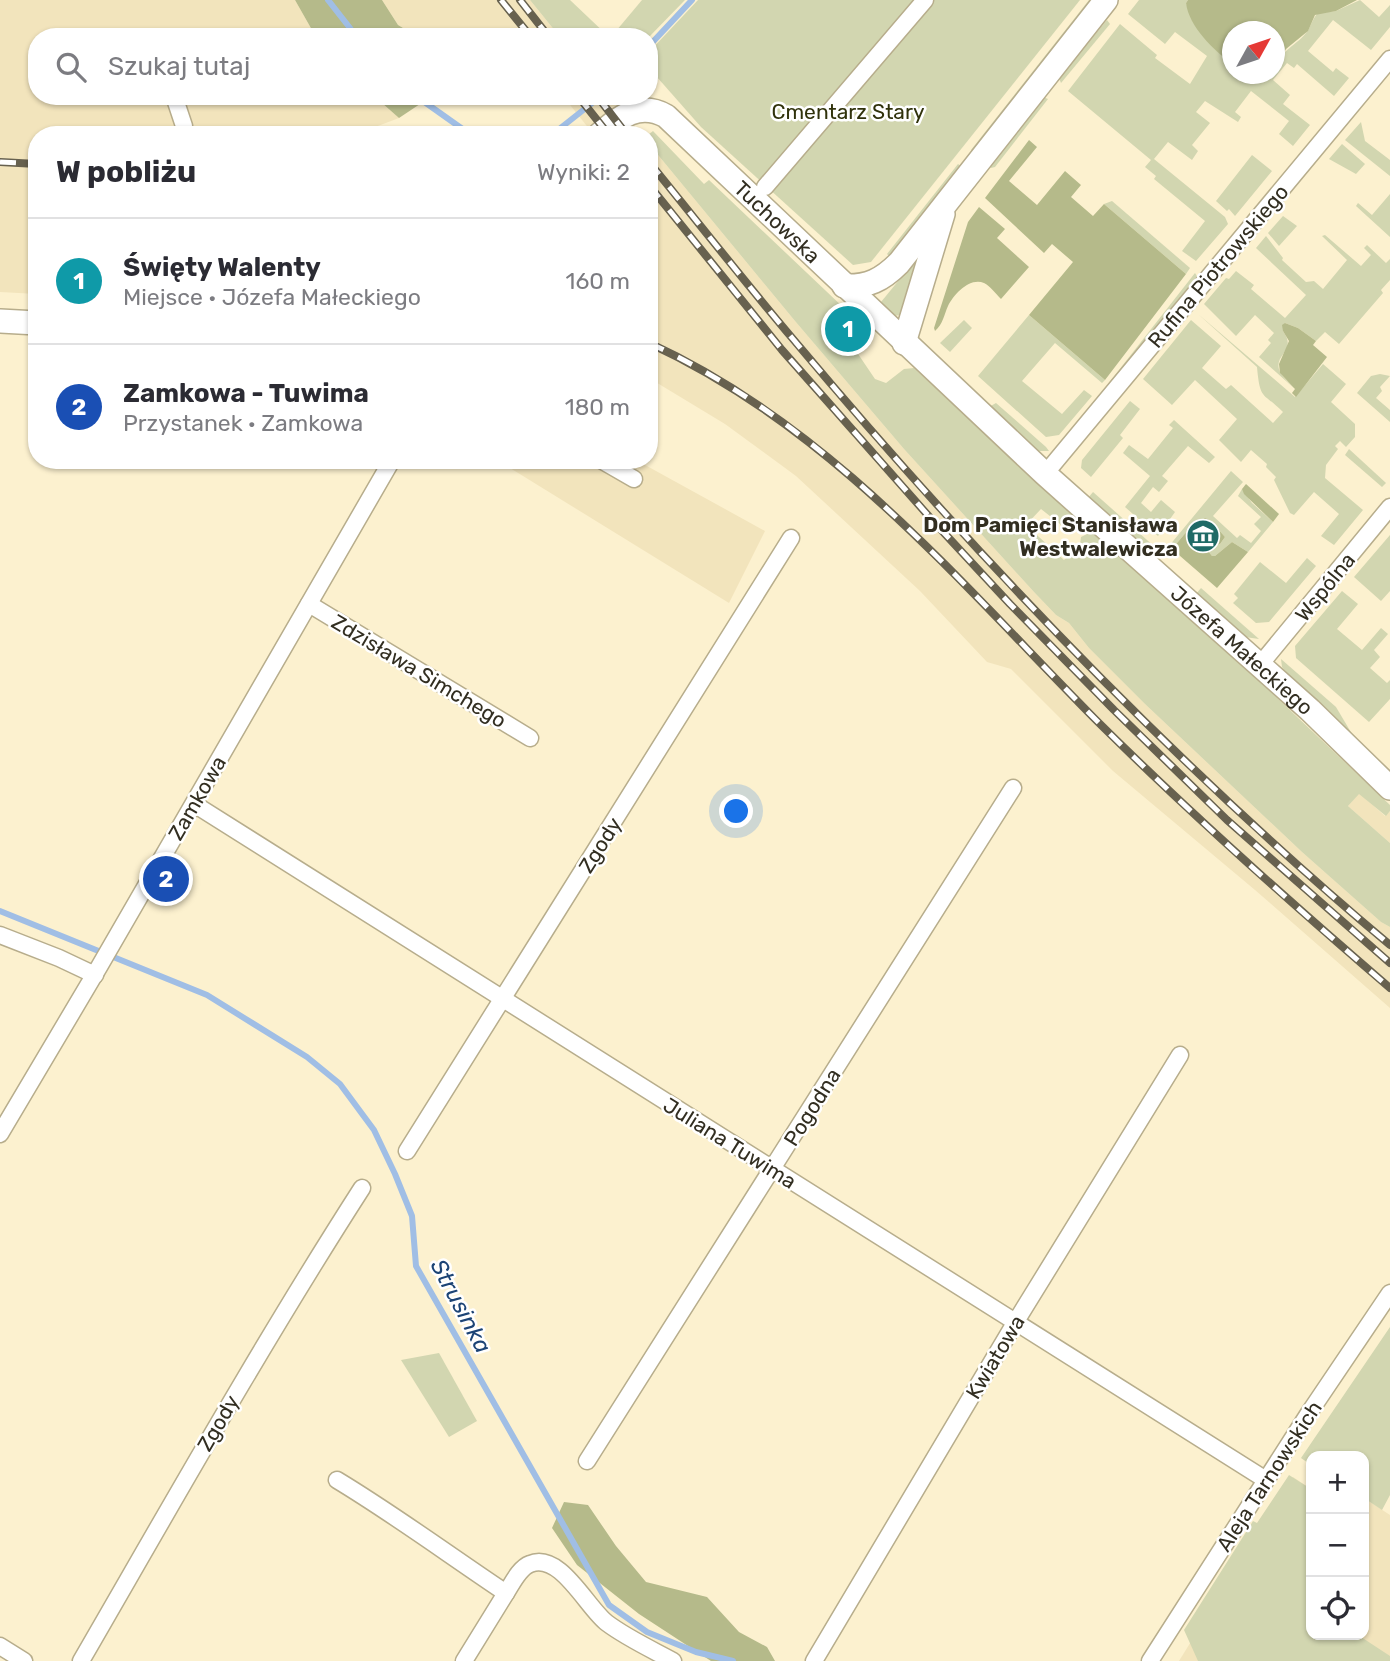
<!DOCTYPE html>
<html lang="pl">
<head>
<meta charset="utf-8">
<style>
  :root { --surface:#fff; --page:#f7f7f7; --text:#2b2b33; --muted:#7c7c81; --line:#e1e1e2; --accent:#db2777 }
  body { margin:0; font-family:Rubik,sans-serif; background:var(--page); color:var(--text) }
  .controls { position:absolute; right:21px; bottom:21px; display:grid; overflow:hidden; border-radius:14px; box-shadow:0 2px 5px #0004 }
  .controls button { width:63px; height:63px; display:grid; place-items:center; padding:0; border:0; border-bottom:2px solid var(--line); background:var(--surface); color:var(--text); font:35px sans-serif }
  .compass { position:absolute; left:1222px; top:21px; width:63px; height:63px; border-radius:50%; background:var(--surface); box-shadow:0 2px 5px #0004; rotate:50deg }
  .you { position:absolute; left:737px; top:812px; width:24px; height:24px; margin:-18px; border:5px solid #fff; border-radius:50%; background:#1a73e8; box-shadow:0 0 0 10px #1a73e833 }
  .badge { display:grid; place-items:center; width:46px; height:46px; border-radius:50%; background:var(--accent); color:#fff; font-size:23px; font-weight:700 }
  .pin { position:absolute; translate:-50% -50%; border:4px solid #fff; box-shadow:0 2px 7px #0006 }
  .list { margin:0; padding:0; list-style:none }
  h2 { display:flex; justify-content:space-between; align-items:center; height:91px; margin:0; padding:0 28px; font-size:30px }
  h2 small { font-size:23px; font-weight:400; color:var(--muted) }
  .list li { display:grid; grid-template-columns:46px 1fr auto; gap:21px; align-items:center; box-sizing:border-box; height:126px; padding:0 28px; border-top:2px solid var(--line) }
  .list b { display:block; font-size:26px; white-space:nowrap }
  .list p { margin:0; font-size:23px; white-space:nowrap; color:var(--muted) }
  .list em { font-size:23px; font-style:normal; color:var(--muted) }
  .icon { flex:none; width:38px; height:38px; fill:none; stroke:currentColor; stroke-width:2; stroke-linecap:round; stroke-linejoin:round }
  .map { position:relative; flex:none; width:1390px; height:1661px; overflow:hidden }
  .search { position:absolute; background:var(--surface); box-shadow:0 2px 5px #0004; left:28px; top:28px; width:630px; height:77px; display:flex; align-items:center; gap:18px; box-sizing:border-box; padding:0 24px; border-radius:28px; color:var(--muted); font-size:26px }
  .panel { position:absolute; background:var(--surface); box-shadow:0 2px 5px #0004; left:28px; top:126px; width:630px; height:343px; border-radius:28px }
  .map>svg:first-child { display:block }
  .built { fill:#f2e4bc }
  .green { fill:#d2d6b0 }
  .forest { fill:#b5ba8a }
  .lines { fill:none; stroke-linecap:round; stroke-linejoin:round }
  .stream { stroke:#a0bee5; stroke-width:6 }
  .street-casing { stroke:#b7ad8c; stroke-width:19 }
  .secondary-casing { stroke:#b7ad8c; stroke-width:26 }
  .street { stroke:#fff; stroke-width:16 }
  .secondary { stroke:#fff; stroke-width:23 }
  .rail-casing { stroke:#67614f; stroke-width:8 }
  .rail { stroke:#fff; stroke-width:5; stroke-dasharray:16; stroke-linecap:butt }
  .labels { text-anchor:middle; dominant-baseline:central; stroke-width:5; stroke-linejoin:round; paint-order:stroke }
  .park-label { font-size:21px; fill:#30320b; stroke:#fff }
  .street-label { font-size:21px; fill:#322e21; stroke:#fff }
  .poi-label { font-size:21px; font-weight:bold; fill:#322e21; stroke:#fff; text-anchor:end }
  .water-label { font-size:23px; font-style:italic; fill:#1c4475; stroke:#fff }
</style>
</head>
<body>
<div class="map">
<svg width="1390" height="1661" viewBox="0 0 1390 1661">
  <rect width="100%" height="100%" fill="#fcf1cf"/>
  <!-- built -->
  <g class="built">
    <polygon points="0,0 295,0 316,37 37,37 37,96 374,96 399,118 354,135 37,135 37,294 0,292"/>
    <polygon points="382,0 530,0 560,37 418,37 398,25"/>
    <polygon points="563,96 610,96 642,135 594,135"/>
    <polygon points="649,144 795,321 904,449 1034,592 1056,615 1069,623 1089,648 1145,704 1302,852 1381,922 1390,927 1390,1008 1255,890 1113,771 1011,669 987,662 920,591 796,476 725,424 649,378"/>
    <polygon points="497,460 636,460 765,531 729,603"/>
    <polygon points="1359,793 1385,816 1390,811 1390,843 1348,806"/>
    <polygon points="1293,1477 1311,1489 1311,1635 1364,1635 1364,1498 1390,1515 1390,1661 1179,1661"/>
  </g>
  <!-- green -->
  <g class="green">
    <polygon points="530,0 570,0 609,37 560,37"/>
    <polygon points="642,0 685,0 649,37 611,37"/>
    <polygon points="698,0 1080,0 871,262 853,265 701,127 649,68 649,52"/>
    <polygon points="1089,0 1095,0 974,154 971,150"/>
    <path d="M1139,0h49l-2,3c10,27 24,43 46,61v10h13l16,5 8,-5h5c1,-21 21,-27 32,-41 5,-6 6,-14 12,-20l18,-2 24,-11 19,17 11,-12v22l-19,23 -38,-30 -25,31 25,21 3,-4 13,10 -15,18 -37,-32 -3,4 -7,-5 -14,17 17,15 -7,9 27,21 -17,21 -14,-12 10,-13 -38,-30 -16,21 6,5 -3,5 -33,-21 -9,11 14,11 -18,22 6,6 -6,9 -24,-18 -14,17 71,58 3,7 -32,37 -14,-10 23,-30 -51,-42 2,-3 -11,-9 6,-7 -83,-69 52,-67 37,31 -2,3 35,26 17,-28 -32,-24 -10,12 -37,-30z"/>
    <polygon points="1107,20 1110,24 1061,83 1059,78"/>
    <polygon points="1043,97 1048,99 995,167 991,168 989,165"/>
    <polygon points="1361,122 1365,141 1390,160 1390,176 1345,140"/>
    <polygon points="653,131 704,184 709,180 845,309 841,318 857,328 860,325 865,330 854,348 875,379 886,383 904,369 914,368 1074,516 1071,524 1065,528 1041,509 1026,525 1064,560 1080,544 1081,537 1091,532 1096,536 1273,694 1390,805 1390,811 1386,816 1359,794 1348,806 1390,843 1390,927 1381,922 1302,852 1145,704 1089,648 1069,623 1056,615 1034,592 904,449 795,321 649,144 648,135"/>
    <polygon points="1342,144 1365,164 1356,174 1329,159"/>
    <polygon points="1252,155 1272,171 1235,216 1229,209 1227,211 1216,201"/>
    <polygon points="958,164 962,167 890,257 887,254"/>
    <polygon points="1390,194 1390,237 1356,206 1358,203 1372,215"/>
    <polygon points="1112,201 1190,268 1186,274 1104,204"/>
    <polygon points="1283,216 1297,226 1279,246 1268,233"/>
    <path d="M1325,235l36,31 10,-11 -7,-7 3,-3 19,18 4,-4v21l-9,10 2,3 -44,51 -14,-12 -9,9 -18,-13 -13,-5 -2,8c15,21 -11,23 -3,41 3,6 11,12 15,17l-36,-32 12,-14 -3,-3 6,-7 -19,-18 -19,21 -32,-32 22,-26 3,1 7,-8 18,14 -3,4 34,29 21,-23 -50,-47 10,-12 17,22 -1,2 24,22 8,-1 9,8 24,-29 -25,-24z"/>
    <polygon points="913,263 918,265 902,315 893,316 881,302"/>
    <polygon points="1195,273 1198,278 1111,385 1108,384"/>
    <path d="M1198,314l97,83 28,-33 23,20 -15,18 24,22v13l-9,10 -6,-6 -5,5 3,3 -12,16 -1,13 38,32 -29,35 -13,-9 18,-22 -25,-22 -20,23 -4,-2 -16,-33 2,-3 -10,-10 1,-3 -16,-14 -10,12 -22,-22 18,-21 -42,-39 -23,25 -29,-26 48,-59 30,26 -19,22 24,21 5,-4 42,38 10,-11c-20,-20 -23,-11 -26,-45z"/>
    <polygon points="1029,315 1105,380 1102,383 1055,343 1022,381 1062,414 1084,390 1092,396 1059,435 1046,437 978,376"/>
    <polygon points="964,320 972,328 950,352 940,343"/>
    <polygon points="1380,374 1390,376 1380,387 1382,391 1376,398 1390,410 1390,422 1357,393 1371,376"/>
    <polygon points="1130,401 1140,409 1120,435 1123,438 1091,477 1081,468 1082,460"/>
    <polygon points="996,403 1046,447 1049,451 1037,451 989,407"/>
    <polygon points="1174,420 1215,457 1209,463 1188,446 1162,476 1168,481 1159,492 1153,487 1141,503 1151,512 1161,500 1175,512 1158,536 1125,507 1150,476 1123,453 1129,445 1148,459 1173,428 1169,425"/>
    <polygon points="1349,449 1386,483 1382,487 1345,455"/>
    <polygon points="1231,471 1243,482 1213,516 1237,538 1240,535 1251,543 1261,531 1254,524 1261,517 1238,496 1242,489 1252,503 1273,522 1248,552 1232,542 1215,556 1212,556 1200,541 1201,536 1207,533 1216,545 1220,544 1225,537 1210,520 1205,518 1193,524 1172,549 1169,546"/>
    <polygon points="1093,492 1156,548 1150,554 1088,498"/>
    <polygon points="1390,535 1390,591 1381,601 1354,577"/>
    <polygon points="1307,558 1316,566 1269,622 1256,623 1233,603 1238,598 1234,594 1260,562 1286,583"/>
    <polygon points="1201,588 1259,639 1245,637 1196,594"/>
    <polygon points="1342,591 1358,604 1337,629 1362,650 1381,628 1388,634 1374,650 1380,657 1370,668 1387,683 1390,680 1390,699 1369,722 1296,658 1295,646"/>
    <polygon points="1281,659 1336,707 1352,734 1289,676 1282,667"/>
    <polygon points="1390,1327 1390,1495 1382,1510 1364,1498 1364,1456 1311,1456 1311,1465 1301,1458"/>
    <polygon points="439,1353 477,1421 449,1437 401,1360"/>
    <polygon points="1289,1475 1311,1489 1311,1635 1358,1635 1390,1656 1390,1661 1198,1661 1184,1630 1253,1521 1257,1523"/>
  </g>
  <!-- forest -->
  <g class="forest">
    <polygon points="295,0 382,0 398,25 418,37 316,37"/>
    <path d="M1188,0h169l-21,11 -21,4 -7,16 -22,18 -11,19 -1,-36h-42v32c-18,-14 -43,-37 -46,-61z"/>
    <polygon points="374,96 432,96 399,118"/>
    <polygon points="1029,140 1037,147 1009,181 1037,205 1065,171 1081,185 1071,197 1093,216 1104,204 1186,274 1105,380 1029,315 1073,262 1052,244 1044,253 985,198"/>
    <path d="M979,207l26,22 -8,9 32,29 -28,32c-5,-5 -11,-13 -17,-16 -14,-6 -30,11 -36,23 -4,9 -5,18 -13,25l-1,-3 34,-106z"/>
    <polygon points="1285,323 1298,328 1316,341 1313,345 1327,357 1296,397 1292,393 1295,389 1280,373 1279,364 1289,341 1283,331 1282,325"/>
    <polygon points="1246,484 1279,514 1273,522 1244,494 1242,489"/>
    <polygon points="1205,518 1210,520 1225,537 1220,544 1216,545 1207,533 1201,536 1200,541 1212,556 1215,556 1232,542 1248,552 1217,588 1172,549 1193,524"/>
    <polygon points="564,1502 588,1505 616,1546 646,1582 707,1597 739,1632 767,1647 775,1661 711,1661 639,1614 577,1565 552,1528"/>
  </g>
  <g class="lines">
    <!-- stream -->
    <g class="stream">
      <polyline points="328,0 357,37"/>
      <polyline points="649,46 692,0"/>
      <polyline points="416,96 471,135"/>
      <polyline points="547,135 558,130 601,96"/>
      <polyline points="0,911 207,995 307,1057 340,1084 374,1130 395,1174 412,1216 416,1266 609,1605 647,1632 696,1652 733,1661"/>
    </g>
    <defs>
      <g id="street">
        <polyline points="174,96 184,126 183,135"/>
        <polyline points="765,187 925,0"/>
        <polyline points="601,460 634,479"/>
        <polyline points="1045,474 1390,59"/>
        <polyline points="309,604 530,738"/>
        <polyline points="1259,666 1390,507"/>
        <polyline points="194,804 1266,1480"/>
        <polyline points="0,935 59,958 95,975"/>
        <polyline points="0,1134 99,967 392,460"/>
        <polyline points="407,1151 791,538"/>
        <polyline points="587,1461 1013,788"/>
        <path d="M337,1480c58,35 112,75 169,113 6,-9 13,-25 24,-29 30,-13 57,44 77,59 20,15 44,26 66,38"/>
        <polyline points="0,1646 24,1661"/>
        <path d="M81,1661c92,-159 182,-319 281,-473"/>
        <polyline points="464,1661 506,1593"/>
        <polyline points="814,1661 1015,1323 1180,1055"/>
        <polyline points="1150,1661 1309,1413 1390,1293"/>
      </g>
      <g id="secondary">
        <path id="s1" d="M599,135c21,-18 40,-34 67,-19l379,358 265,236 80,78"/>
        <path d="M844,286c24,1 38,-6 55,-23l207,-263"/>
        <polyline points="0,321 37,323"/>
        <polyline points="904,343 943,214"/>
      </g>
    </defs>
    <!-- street casing -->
    <use href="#street" class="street-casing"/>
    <!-- secondary casing -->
    <use href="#secondary" class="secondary-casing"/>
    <!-- street -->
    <use href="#street" class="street"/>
    <!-- secondary -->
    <use href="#secondary" class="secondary"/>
    <defs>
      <g id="rail">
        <polyline points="501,0 531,37"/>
        <polyline points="520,0 549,37"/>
        <polyline points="578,96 609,135"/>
        <polyline points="597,96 627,135"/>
        <polyline points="0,162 37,164"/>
        <path d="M649,162c48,59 95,119 144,177 182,217 380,424 597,606"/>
        <polyline points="649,185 782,350 933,521 1010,604 1114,710 1227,820 1390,963"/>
        <path d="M649,343c183,84 312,241 451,381 93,92 191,179 290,264"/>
      </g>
    </defs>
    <!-- rail casing -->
    <use href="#rail" class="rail-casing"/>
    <!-- rail -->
    <use href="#rail" class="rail"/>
  </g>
  <!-- icons -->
  <defs>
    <symbol id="museum-disc" viewBox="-11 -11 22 22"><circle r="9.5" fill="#1f6a66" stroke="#fff"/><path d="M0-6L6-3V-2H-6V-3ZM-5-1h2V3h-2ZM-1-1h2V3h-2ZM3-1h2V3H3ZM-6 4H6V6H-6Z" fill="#fff"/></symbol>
  </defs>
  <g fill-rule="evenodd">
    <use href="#museum-disc" x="1184" y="517" width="38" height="38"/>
  </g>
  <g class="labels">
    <!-- park labels -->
    <g class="park-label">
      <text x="848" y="111">Cmentarz Stary</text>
    </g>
    <!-- street labels -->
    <g class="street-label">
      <text stroke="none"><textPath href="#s1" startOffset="229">Tuchowska</textPath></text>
      <text transform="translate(1218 266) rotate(-50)">Rufina Piotrowskiego</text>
      <text transform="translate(1325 587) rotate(-51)">Wspólna</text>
      <text stroke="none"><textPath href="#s1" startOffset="861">Józefa Małeckiego</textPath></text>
      <text transform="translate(419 671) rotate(31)">Zdzisława Simchego</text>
      <text transform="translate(197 798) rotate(-60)">Zamkowa</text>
      <text transform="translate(600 845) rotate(-58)">Zgody</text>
      <text transform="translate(812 1107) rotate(-58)">Pogodna</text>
      <text transform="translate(730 1143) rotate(32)">Juliana Tuwima</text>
      <text transform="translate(995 1357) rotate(-59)">Kwiatowa</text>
      <text transform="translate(218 1423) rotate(-60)">Zgody</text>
      <text transform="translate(1269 1476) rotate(-57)">Aleja Tarnowskich</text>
    </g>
    <!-- poi labels -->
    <g class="poi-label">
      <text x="1178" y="524">Dom Pamięci Stanisława<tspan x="1178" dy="24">Westwalewicza</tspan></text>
    </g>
    <!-- water labels -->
    <g class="water-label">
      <text transform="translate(461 1306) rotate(62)">Strusinka</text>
    </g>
  </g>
</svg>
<div class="controls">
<button>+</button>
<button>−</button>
<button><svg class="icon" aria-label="locate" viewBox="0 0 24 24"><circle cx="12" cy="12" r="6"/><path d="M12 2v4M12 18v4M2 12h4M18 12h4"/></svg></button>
</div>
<svg class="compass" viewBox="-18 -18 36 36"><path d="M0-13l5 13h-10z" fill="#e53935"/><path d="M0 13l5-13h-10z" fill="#7c7c81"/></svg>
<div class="you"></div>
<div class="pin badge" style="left:848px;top:329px;background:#0f9aa8">1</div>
<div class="pin badge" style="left:166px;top:879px;background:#1a4fb4">2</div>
<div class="search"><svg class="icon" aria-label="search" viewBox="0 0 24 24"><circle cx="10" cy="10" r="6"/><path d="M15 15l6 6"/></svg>Szukaj tutaj</div>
<section class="panel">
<h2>W pobliżu<small>Wyniki: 2</small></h2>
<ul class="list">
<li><span class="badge" style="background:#0f9aa8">1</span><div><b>Święty Walenty</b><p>Miejsce · Józefa Małeckiego</p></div><em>160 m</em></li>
<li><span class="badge" style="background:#1a4fb4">2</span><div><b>Zamkowa - Tuwima</b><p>Przystanek · Zamkowa</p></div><em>180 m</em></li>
</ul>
</section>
</div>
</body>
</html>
